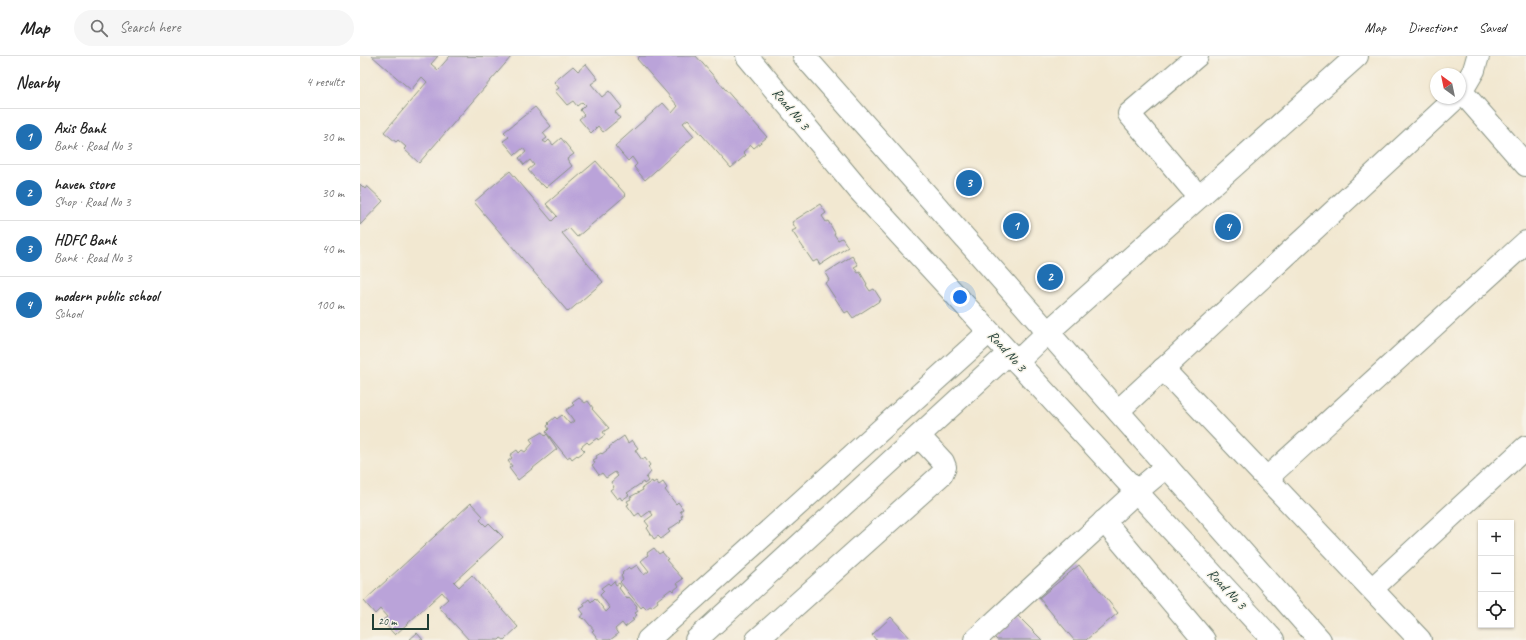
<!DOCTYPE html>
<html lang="en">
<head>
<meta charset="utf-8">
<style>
  :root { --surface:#fff; --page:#f6f6f6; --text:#222; --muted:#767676; --line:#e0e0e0; --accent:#1f6fb2 }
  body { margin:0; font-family:Caveat,sans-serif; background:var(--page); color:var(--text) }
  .controls { position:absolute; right:12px; bottom:12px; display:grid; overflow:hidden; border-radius:0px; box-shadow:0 1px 3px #0004 }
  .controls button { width:36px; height:36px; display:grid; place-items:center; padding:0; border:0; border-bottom:1px solid var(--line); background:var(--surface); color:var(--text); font:20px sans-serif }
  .compass { position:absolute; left:1070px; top:12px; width:36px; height:36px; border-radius:50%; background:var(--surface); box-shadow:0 1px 3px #0004; rotate:327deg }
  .scale { position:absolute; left:12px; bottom:10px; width:57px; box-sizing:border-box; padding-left:4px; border:2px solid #1f3d34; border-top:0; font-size:11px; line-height:14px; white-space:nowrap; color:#1f3d34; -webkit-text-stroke:3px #f7f3e8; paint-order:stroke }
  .you { position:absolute; left:600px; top:241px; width:14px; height:14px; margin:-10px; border:3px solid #fff; border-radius:50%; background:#1a73e8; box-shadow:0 0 0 6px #1a73e833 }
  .badge { display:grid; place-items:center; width:26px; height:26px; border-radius:50%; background:var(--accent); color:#fff; font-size:13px; font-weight:700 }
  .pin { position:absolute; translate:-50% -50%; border:2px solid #fff; box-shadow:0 1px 4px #0006 }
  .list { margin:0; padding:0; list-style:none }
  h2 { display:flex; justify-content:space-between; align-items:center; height:52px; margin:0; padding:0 16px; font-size:17px }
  h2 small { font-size:13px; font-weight:400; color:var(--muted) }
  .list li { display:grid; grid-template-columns:26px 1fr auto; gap:12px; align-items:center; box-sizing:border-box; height:56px; padding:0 16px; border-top:1px solid var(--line) }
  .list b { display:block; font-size:15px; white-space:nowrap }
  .list p { margin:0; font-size:13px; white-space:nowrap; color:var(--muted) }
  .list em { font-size:13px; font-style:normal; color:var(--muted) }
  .icon { flex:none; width:22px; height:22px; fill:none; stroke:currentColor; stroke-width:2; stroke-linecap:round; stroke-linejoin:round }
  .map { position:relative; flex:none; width:1166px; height:584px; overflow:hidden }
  header { display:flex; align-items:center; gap:24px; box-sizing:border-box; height:56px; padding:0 20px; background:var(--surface); border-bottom:1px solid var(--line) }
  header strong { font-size:19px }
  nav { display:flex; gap:22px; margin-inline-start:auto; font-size:14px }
  .search { width:280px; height:36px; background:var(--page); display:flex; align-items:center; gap:10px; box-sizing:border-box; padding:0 14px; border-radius:22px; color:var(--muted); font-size:15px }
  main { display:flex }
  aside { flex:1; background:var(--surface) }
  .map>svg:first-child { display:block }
  .building { fill:#baa3d9 }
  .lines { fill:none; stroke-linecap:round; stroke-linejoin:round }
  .street-casing { stroke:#889282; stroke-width:24 }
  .secondary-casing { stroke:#889282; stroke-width:24 }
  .street { stroke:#fff; stroke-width:22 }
  .secondary { stroke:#fff; stroke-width:22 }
  .labels { text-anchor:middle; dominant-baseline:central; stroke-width:3; stroke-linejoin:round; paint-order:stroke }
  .street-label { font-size:14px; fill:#1f3d34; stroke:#f7f3e8 }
</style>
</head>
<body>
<header>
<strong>Map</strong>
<div class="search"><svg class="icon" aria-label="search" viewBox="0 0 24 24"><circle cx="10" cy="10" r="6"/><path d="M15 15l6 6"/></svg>Search here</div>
<nav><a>Map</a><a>Directions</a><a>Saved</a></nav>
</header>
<main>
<aside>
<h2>Nearby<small>4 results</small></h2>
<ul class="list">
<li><span class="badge">1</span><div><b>Axis Bank</b><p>Bank · Road No 3</p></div><em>30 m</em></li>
<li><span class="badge">2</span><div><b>haven store</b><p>Shop · Road No 3</p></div><em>30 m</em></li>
<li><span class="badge">3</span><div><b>HDFC Bank</b><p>Bank · Road No 3</p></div><em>40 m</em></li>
<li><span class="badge">4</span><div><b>modern public school</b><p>School</p></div><em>100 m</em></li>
</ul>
</aside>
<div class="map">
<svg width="1166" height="584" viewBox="0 0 1166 584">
  <rect width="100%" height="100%" fill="#f7f3e8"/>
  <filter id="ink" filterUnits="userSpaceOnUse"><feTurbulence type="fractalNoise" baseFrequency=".025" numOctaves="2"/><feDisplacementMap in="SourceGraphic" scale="8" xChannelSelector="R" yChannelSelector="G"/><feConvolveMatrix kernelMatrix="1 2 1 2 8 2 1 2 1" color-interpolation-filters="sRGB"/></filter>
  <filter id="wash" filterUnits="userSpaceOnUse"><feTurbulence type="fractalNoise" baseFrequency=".012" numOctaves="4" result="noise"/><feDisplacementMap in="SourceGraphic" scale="16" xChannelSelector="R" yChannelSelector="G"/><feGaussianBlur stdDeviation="0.9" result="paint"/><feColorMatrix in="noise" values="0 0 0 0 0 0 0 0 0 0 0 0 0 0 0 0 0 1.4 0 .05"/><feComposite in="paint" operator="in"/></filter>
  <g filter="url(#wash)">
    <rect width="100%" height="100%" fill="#f2e8d1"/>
    <g id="blocks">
      <!-- building -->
      <g class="building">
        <polygon points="12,0 78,0 71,8 78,14 90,0 151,1 59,107 44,93 46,91 38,84 36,86 24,76 67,26 62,21 51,34"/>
        <polygon points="280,0 336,0 407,81 394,92 391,89 383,96 386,99 371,112 328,63 323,67 334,80 285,124 274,111 277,108 272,101 268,105 255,90 303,47 312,57 318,50 277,3"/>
        <polygon points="226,8 238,23 231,28 242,41 249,35 262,51 255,56 260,62 243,76 238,70 231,77 219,63 224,59 220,54 225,49 222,46 217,50 213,45 207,49 195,35 199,32 194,26 213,10 218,15"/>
        <polygon points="175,51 191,70 183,77 187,82 183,85 186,87 189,84 193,89 201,82 214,98 207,103 212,110 186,132 182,128 180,128 168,114 174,109 170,104 164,109 159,102 166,96 163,92 155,99 143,85 149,81 144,76"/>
        <polygon points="236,105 266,139 217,181 209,172 202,177 243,226 208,256 114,146 150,115 192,165 197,160 186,148"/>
        <polygon points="0,128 5,133 7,130 23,145 0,169"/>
        <polygon points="460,148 466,157 462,160 466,166 468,165 475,177 474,178 478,184 482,182 488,191 460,209 457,204 453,206 432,175 436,173 432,166"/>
        <polygon points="492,200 498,209 494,211 498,217 500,216 507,228 506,229 510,235 514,233 521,244 493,262 488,255 485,257 465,227 469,224 465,217"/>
        <polygon points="219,342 225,347 228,345 233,352 232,353 249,372 243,376 245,379 238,384 237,382 229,388 227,386 221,391 225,395 218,400 217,399 212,403 210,400 207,402 186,376 189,373 187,370 189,368 188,367 195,361 197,363 202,359 210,368 214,365 206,354 214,349 212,347"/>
        <polygon points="182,376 185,380 187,378 197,393 158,424 149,412 152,410 148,405 152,402 150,399 157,394 159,397 162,394 165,396 173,387 170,383"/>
        <polygon points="264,380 268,387 272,384 278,392 275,394 282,404 285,402 290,409 288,411 291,416 286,422 288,425 284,428 283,426 267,437 269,439 262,444 260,441 257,443 250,434 254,431 251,426 258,420 255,416 246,422 242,417 239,419 232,409 235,407 233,404 237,402 236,400 241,397 242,398 250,392 249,391"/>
        <polygon points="292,425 293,427 296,425 299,429 303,426 307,432 305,434 316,448 318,446 323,453 320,455 323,459 321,460 322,462 320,464 321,465 308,474 310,476 301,483 298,480 294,483 287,472 289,470 285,465 293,459 290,455 282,461 279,457 275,460 267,449 269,448 267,445 271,443 270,441 283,434 282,432"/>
        <polygon points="111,447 123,460 120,464 126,470 129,467 143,481 94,526 99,531 112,519 158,571 144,584 141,582 139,584 109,584 79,551 88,543 82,536 35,579 22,565 27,561 20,553 15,558 4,545"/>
        <polygon points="294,492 299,498 302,496 308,503 306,504 323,523 317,527 319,530 313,535 311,533 297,544 298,546 292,551 290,550 286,553 283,550 281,552 260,526 263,523 261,520 263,518 262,517 269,511 271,513 277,509 284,519 289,515 281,505 288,499 287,497"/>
        <polygon points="719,509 758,557 726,584 714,584 679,542"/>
        <polygon points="254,525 256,529 259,527 261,530 259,532 267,543 269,541 277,550 276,552 278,555 275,557 277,559 272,563 274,564 265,571 262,567 255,573 258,578 250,584 239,584 232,575 234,574 224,562 223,563 220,561 224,558 220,553 225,550 223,548 229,543 231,546 235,542 246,556 250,552 240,539 244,535 241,532 248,527 250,529"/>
        <polygon points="657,559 682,584 637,584 634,581"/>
        <polygon points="531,561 552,584 516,584 512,579"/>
        <polygon points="57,577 63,584 49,584"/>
      </g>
    </g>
  </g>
  <g filter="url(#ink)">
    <use href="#blocks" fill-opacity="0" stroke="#889282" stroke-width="1"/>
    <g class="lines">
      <defs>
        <g id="street">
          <polyline points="837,0 769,58 839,141"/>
          <polyline points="1102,36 1166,109"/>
          <polyline points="1100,38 1114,14 1118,0"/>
          <polyline points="657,306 688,276 997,0"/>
          <polyline points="803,313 1060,584"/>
          <polyline points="758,355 1096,42"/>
          <polyline points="907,422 1166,186"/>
          <polyline points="744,465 844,584"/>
          <polyline points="1013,532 1166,391"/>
          <polyline points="288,584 629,276"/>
          <polyline points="336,584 649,297"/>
          <polyline points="397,584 582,418 585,411 583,406 559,380"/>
          <polyline points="615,584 776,436 807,410"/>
        </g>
        <g id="secondary">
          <polyline points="387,0 498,133 913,584"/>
          <polyline points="444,0 960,584"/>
        </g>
      </defs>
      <!-- street casing -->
      <use href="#street" class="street-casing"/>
      <!-- secondary casing -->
      <use href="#secondary" class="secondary-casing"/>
      <!-- street -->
      <use href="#street" class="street"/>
      <!-- secondary -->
      <use href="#secondary" class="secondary"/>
    </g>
  </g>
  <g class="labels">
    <!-- street labels -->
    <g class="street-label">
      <text transform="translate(431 53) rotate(50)">Road No 3</text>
      <text transform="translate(647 295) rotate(48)">Road No 3</text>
      <text transform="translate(867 533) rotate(47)">Road No 3</text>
    </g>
  </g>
</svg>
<div class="controls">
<button>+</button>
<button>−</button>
<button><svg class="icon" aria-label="locate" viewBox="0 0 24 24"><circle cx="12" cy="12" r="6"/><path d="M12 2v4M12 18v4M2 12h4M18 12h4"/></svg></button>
</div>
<svg class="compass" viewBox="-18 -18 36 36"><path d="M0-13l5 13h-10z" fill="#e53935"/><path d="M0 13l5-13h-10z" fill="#767676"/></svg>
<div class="scale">20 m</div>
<div class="you"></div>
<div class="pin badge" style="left:656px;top:170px">1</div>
<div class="pin badge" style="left:690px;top:221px">2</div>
<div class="pin badge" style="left:609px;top:127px">3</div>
<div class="pin badge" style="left:868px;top:171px">4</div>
</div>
</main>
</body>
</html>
